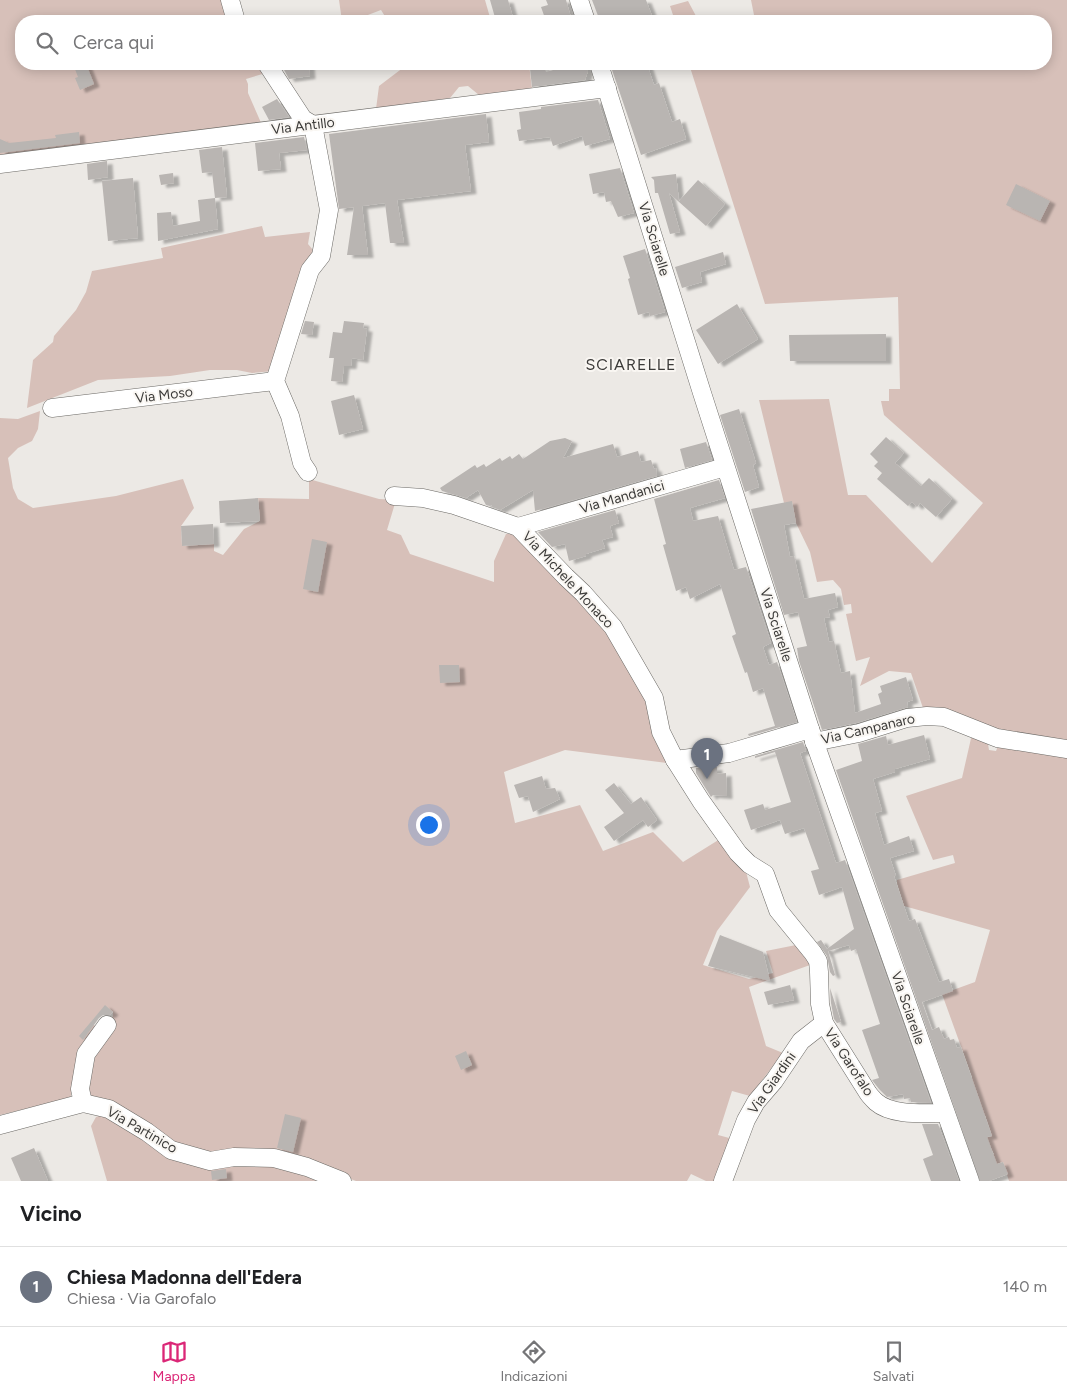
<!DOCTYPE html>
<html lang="it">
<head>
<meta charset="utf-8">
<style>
  :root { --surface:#fff; --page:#f6f6f6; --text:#202124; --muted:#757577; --line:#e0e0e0; --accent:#db2777 }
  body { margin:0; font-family:Figtree,sans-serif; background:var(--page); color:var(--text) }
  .you { position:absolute; left:428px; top:824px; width:18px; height:18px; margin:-12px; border:4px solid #fff; border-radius:50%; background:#1a73e8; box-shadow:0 0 0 8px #1a73e833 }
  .badge { display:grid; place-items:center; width:32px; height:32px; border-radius:50%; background:var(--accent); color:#fff; font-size:16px; font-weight:700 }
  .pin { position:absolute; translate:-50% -41px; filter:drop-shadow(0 1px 2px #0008) }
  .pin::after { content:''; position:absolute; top:26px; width:18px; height:15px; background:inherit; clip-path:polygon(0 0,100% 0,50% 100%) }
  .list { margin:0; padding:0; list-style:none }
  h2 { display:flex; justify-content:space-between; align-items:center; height:65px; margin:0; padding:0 20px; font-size:21px }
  h2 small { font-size:16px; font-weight:400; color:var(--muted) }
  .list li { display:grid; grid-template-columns:32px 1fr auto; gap:15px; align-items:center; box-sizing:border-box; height:80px; padding:0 20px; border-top:1px solid var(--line) }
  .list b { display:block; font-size:19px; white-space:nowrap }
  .list p { margin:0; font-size:16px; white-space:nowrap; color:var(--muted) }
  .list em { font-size:16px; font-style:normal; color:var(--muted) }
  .icon { flex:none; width:28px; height:28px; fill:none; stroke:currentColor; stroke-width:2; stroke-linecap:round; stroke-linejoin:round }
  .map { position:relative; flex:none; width:1067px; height:1181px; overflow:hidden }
  .search { position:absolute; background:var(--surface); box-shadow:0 2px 12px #0003; left:15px; right:15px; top:15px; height:55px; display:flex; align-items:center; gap:12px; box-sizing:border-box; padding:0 18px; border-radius:20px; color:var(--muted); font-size:19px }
  .sheet { height:145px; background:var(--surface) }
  nav { display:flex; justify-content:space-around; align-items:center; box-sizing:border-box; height:70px; border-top:1px solid var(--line); background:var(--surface); font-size:14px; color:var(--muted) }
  nav a { display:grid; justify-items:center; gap:2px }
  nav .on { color:var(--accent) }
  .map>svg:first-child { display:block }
  .green { fill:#d7c0b9 }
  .building { fill:#b9b5b2; filter:url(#shadow) }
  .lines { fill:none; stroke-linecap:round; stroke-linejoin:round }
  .minor-casing { stroke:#6b6965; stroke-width:19 }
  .minor { stroke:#fff; stroke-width:18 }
  .labels { text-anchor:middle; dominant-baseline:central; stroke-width:4; stroke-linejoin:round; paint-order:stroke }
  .street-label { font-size:14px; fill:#3c3b39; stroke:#f9f6f2 }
  .quarter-label { font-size:16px; letter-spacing:1px; fill:#3c3b39; stroke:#f9f6f2 }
</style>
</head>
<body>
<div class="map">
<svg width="1067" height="1181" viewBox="0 0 1067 1181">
  <defs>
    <filter id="shadow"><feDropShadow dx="5.5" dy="3" stdDeviation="1" flood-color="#0004"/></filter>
  </defs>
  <rect width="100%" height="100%" fill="#ece9e5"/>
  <!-- green -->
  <g class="green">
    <polygon points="0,0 225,0 228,21 21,21 21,64 263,64 269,72 246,79 248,84 248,93 262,125 0,157"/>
    <polygon points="339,0 485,0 491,21 388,21 381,10 352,21 342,21"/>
    <polygon points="751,0 1067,0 1067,746 997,734 923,708 911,673 889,671 860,686 870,657 856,661 846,614 852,613 851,604 844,605 841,589 833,580 817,582 810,552 796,523 792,502 784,503 759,400 829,399 848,495 866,495 932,563 983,503 884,415 881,401 889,401 889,389 900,389 898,297 765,304 689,64 1046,64 1046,21 675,21 670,6 688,1 696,16 730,17 754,15"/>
    <polygon points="408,64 529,64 532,89 479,95 468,86 459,87 450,98 376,109 379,86"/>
    <polygon points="262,226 265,237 310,232 308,244 313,250 274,371 252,373 237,370 210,370 170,376 98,380 27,408 33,360 53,342 54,336 76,310 86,292 92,271 163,258 161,248"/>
    <polygon points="40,411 38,429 32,441 18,448 8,458 13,488 18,499 33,508 116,496 183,479 194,508 181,526 182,546 214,544 214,551 223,555 244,529 260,521 258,498 309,499 309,479 379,499 396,500 387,530 401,535 410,554 494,582 494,561 506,534 518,533 610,629 651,699 667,763 565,750 504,772 515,823 580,805 603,851 653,832 683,862 720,839 744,864 750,887 717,931 703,965 749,979 773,973 766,951 796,945 810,965 749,987 766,1046 783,1053 750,1096 732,1091 718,1135 733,1139 717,1181 706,1181 691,1174 687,1181 356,1181 292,1156 214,1157 176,1147 89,1096 86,1089 94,1054 112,1025 113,1012 105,1006 91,1022 98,1029 81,1053 69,1103 37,1106 0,1115 0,418 18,419"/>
    <polygon points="972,734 987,738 989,750 996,751 1000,741 1067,754 1067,1181 1009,1181 1003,1162 985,1168 984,1158 994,1154 985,1138 992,1136 985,1115 975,1118 980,1102 976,1091 967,1094 972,1077 942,994 975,982 990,930 904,906 897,883 897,880 955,863 953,855 933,860 906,796 962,778"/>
    <polygon points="107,1113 173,1158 273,1163 327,1181 107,1181 91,1126 96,1117"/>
  </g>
  <!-- building -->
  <g class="building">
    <polygon points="490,0 508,0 514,21 496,21"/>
    <polygon points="546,0 566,0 572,21 561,21 560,17 546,21 541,7 548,5"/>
    <polygon points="592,0 646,0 654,21 600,21"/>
    <polygon points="73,64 86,64 94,84 80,90 75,78 78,77"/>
    <polygon points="283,64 309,64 310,76 289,79 283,68"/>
    <polygon points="567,64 586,64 588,71 585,80 532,87 530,69 545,67 546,72 567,66"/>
    <polygon points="610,64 647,64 654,85 659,83 672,122 680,119 686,139 641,155"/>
    <polygon points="277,99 289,117 269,120 262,107"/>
    <polygon points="598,100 610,139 585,146 582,136 553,146 550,137 519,141 517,130 521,129 519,112 541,109 541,107"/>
    <polygon points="486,114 489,142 465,145 471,191 397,200 404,243 390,243 385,203 362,206 368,255 347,255 354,207 339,209 329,134"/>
    <polygon points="79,132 80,143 0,153 0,139 9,143 56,138 55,135"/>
    <polygon points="304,137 307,150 279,153 281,169 258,171 255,143"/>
    <polygon points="222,147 227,197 215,198 212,172 202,173 199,150"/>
    <polygon points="107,161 108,177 88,180 87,164"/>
    <polygon points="620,168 634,213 618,217 611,201 606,202 604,192 593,194 589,174"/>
    <polygon points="173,173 174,183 161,185 159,175"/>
    <polygon points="676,174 679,201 698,180 725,204 706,226 669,193 680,232 670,234 658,193 655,193 654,180 651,177"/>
    <polygon points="133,178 138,238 108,241 102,181"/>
    <polygon points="1016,184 1050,201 1040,221 1006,205"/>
    <polygon points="215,198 218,229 158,241 157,213 171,212 173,226 200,221 198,200"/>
    <polygon points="645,249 665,312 650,316 649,312 638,315 628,279 630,278 623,256"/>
    <polygon points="723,252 726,264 700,272 702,282 682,288 675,267"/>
    <polygon points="737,304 758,339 718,364 696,330"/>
    <polygon points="305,321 314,322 312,335 301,334"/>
    <polygon points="344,321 364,323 363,328 367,329 363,360 352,358 351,366 344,366 342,382 331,381 334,358 329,358 333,332 342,333"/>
    <polygon points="886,334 886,361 790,361 789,335"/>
    <polygon points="354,395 363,429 339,435 331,401"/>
    <polygon points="739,409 756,463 753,465 759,487 745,492 720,415"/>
    <polygon points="886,437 904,453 895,463 921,486 929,478 952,499 936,517 920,503 917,507 912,502 908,506 877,479 882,473 874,466 878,462 870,454"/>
    <polygon points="565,438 572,441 563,458 613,444 617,457 638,451 641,462 651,460 654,469 656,468 657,476 535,511 533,490 500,510 492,507 492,505 490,506 486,505 478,490 466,498 442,491 440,488 475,465 477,468 484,464 486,467 500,458 502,461 510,456 512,459 519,454 523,459 550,441"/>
    <polygon points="706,442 712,460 685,468 680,449"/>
    <polygon points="719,480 725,498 690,508 693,521 718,516 734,570 746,567 771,643 763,647 769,665 777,662 797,722 749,736 748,734 775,726 763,688 753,692 747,672 745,673 732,636 736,634 720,584 690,599 686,587 676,591 663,545 666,544 654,499"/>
    <polygon points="258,498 260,521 220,523 219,501"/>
    <polygon points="792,501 796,523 784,525 790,557 794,556 804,599 835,593 838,607 828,610 830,617 824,618 829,642 834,641 841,673 850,671 855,713 881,704 878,694 882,692 880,686 906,677 913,700 907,702 908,707 856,723 822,730 799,661 797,648 807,646 798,612 784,615 751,509"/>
    <polygon points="615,510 619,523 610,526 613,537 602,540 605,548 586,554 586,556 569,561 565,544 552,547 538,532"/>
    <polygon points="213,524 214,544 182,546 181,526"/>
    <polygon points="312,539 327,542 318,592 303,589"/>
    <polygon points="439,665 459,665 460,682 440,683"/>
    <polygon points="924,735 930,759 895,769 895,772 873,779 882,811 875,813 884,845 909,836 914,851 890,858 896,876 894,876 909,921 915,919 939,982 949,979 953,991 922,1002 932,1030 939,1027 944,1039 949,1037 950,1040 954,1039 957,1048 961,1047 992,1136 987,1137 997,1164 1003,1162 1008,1174 989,1181 980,1181 836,770 862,761 858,744 886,736 888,745"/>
    <polygon points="803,742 806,751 800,753 836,863 845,860 931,1103 911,1102 910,1098 904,1099 903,1094 887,1097 879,1089 872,1080 879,1078 862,1030 880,1024 856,949 851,951 849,945 828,951 835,975 833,976 830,972 827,956 817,942 821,940 827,949 854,929 842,887 819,895 811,871 819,869 804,828 785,834 780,820 751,830 744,810 763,804 765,810 791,802 775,752 755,758 755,756"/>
    <polygon points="717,767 717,774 726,773 727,796 713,795 711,797 696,773 696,768"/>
    <polygon points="542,776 546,789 555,788 560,799 533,812 528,796 519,798 514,785"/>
    <polygon points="614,783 631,804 641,797 657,820 648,827 643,820 614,841 604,827 624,813 605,790"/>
    <polygon points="720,935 763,952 770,981 708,966"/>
    <polygon points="790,985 794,1000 768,1005 764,992"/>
    <polygon points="830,988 841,1022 837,1023 834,1019 831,1003"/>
    <polygon points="105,1005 113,1012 110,1015 103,1015 99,1018 83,1040 79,1036"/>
    <polygon points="466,1051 472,1065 461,1070 455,1056"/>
    <polygon points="285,1114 301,1118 293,1152 277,1148"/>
    <polygon points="922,1124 938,1124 959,1181 931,1181 923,1159 933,1155"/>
    <polygon points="34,1148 48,1181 21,1181 11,1158"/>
    <polygon points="226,1169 227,1178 212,1180 211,1171"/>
  </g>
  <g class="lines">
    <defs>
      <g id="minor">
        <polyline points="230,0 236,21"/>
        <polyline points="579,0 586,21"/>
        <polyline points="267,64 303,119 313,125 329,210 321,256 310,270 275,381 290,416 302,463 308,472"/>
        <polyline points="599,64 702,393 810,729 970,1181"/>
        <polyline points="0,164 607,88"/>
        <polyline points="52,408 275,381"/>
        <polyline points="394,496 423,498 454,505 518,527 566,577 583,593 613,627 654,698 661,732 675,760 729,753 810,729"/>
        <polyline points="518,527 725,467"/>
        <polyline points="814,742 859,733 907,718 927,716 944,717 997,738 1067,749"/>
        <path d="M675,760l26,41 37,52 11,11 16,10 13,36 35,43 5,8 1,11 1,32 4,19 44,70c2,3 5,6 8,9 16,14 48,11 69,11"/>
        <polyline points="83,1103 80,1089 86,1054 107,1025"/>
        <polyline points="0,1125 83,1103 109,1109 147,1132 171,1150 210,1161 234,1157 274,1158 307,1167 342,1181"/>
        <polyline points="723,1181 746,1120 756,1102 774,1081 801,1041 824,1023"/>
      </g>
    </defs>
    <!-- minor casing -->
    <use href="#minor" class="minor-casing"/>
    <!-- minor -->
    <use href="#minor" class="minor"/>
  </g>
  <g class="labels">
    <!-- street labels -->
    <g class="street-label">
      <text transform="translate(303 126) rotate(-7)">Via Antillo</text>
      <text transform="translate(654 239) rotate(73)">Via Sciarelle</text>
      <text transform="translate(164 395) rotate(-7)">Via Moso</text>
      <text transform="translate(622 497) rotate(-16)">Via Mandanici</text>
      <text transform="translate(568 580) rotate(47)">Via Michele Monaco</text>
      <text transform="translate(776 625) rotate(72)">Via Sciarelle</text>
      <text transform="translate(868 729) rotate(-13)">Via Campanaro</text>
      <text transform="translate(908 1008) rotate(71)">Via Sciarelle</text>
      <text transform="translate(849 1062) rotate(57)">Via Garofalo</text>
      <text transform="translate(772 1083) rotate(-55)">Via Giardini</text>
      <text transform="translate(142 1130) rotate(30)">Via Partinico</text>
    </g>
    <!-- quarter labels -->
    <g class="quarter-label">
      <text x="631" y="364">SCIARELLE</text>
    </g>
  </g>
</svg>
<div class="you"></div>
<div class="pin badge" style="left:707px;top:779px;background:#6b7280">1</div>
<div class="search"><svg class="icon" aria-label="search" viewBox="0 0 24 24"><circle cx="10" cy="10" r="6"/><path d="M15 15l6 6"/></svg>Cerca qui</div>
</div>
<section class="sheet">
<h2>Vicino<small></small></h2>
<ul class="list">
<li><span class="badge" style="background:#6b7280">1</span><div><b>Chiesa Madonna dell'Edera</b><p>Chiesa · Via Garofalo</p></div><em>140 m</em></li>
</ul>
</section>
<nav>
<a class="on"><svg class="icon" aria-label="map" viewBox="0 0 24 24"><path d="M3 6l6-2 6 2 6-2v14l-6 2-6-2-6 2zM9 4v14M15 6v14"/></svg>Mappa</a>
<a><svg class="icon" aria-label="directions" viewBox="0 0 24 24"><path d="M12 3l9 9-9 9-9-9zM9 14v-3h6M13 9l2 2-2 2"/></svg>Indicazioni</a>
<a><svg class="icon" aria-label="saved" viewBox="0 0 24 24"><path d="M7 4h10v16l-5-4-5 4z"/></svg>Salvati</a>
</nav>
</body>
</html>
